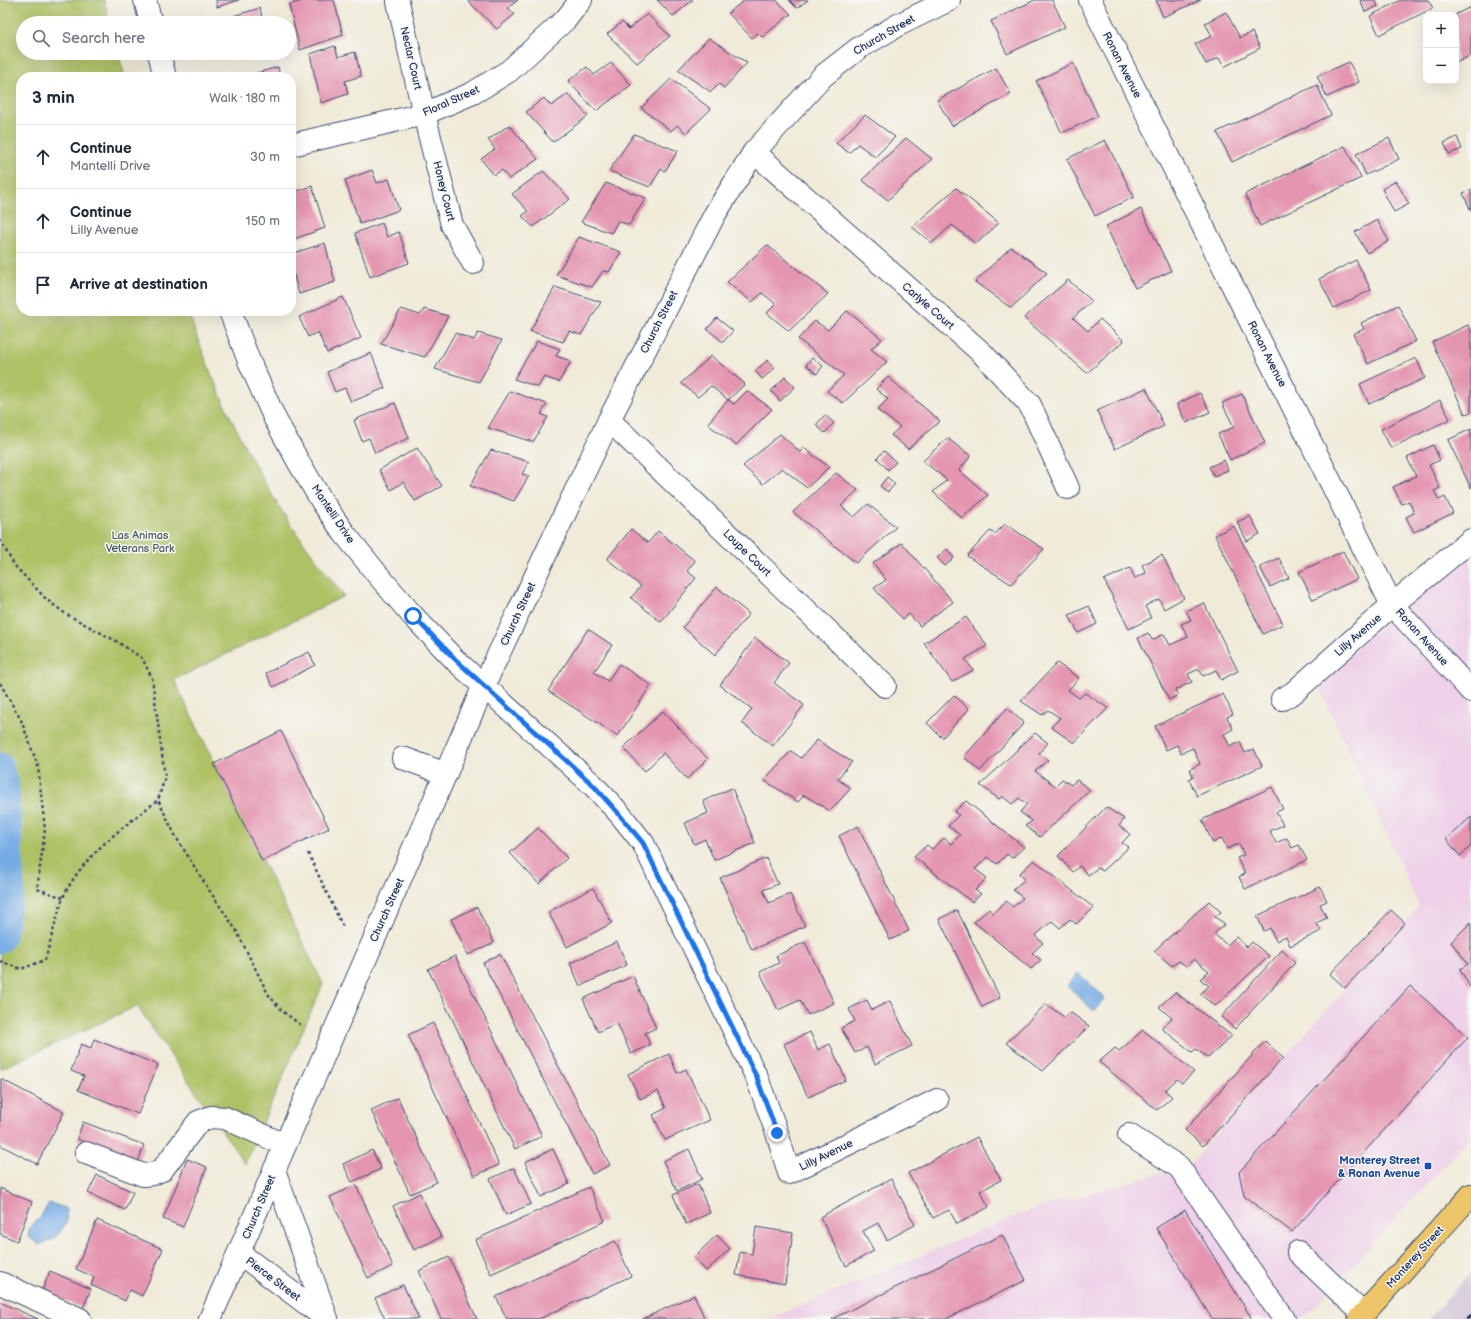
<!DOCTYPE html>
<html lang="en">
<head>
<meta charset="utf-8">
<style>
  :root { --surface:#fff; --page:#f2f2f3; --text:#1f2937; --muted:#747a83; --line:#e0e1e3 }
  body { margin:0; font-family:"Balsamiq Sans",sans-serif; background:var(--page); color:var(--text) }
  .controls { position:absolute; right:12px; top:12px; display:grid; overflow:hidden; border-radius:8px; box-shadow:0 4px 16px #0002 }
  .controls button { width:36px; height:36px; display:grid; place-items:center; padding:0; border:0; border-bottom:1px solid var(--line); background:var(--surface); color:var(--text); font:20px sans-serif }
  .stop { position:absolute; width:12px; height:12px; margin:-9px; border:3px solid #1a73e8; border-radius:50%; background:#fff }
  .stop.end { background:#1a73e8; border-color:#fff; box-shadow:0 1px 4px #0008 }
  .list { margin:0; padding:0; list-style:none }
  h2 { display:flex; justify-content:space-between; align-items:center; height:52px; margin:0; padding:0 16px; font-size:17px }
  h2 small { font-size:13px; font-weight:400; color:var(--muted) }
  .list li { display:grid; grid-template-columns:26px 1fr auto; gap:12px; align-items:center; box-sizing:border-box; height:64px; padding:0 16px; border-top:1px solid var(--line) }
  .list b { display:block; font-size:15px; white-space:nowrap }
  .list p { margin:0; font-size:13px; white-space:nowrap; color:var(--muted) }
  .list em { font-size:13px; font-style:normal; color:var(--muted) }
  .icon { flex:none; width:22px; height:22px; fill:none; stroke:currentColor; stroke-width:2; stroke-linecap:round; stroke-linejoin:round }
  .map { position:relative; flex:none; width:1471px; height:1319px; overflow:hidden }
  .search { position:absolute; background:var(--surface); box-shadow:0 4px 16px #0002; left:16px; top:16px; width:280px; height:44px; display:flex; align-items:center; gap:10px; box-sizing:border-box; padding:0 14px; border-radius:22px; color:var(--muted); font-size:15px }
  .panel { position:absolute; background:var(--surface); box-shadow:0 4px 16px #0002; left:16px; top:72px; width:280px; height:244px; border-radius:16px }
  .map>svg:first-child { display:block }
  .built { fill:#eed0e8 }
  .industrial { fill:#ccbed4 }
  .green { fill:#aec165; stroke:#647862 }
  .water { fill:#76ace4; stroke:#486ea1 }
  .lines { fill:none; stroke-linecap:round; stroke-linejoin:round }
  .canal { stroke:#76ace4; stroke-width:25 }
  .building { fill:#e495b0 }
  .minor-casing { stroke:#3b4b70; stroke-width:24 }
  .major-casing { stroke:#3b4b70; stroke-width:24 }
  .path { stroke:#3b4b70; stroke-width:2.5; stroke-dasharray:3 3; stroke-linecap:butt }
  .minor { stroke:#fff; stroke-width:22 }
  .major { stroke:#edc569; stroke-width:22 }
  .rail { stroke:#1b2f5e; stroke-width:3 }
  .route { stroke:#1a73e8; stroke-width:5 }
  .transit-dot { fill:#1a4fb4; stroke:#f6f6f2; stroke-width:1.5 }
  .labels { text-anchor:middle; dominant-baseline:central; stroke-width:3; stroke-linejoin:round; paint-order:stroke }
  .street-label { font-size:11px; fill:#1b2f5e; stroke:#f6f6f2 }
  .park-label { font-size:11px; fill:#475b60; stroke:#f6f6f2 }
  .transit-label { font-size:11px; font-weight:bold; fill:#164399; stroke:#f6f6f2; text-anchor:end }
</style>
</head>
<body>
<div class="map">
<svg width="1471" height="1319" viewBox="0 0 1471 1319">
  <rect width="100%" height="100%" fill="#f6f6f2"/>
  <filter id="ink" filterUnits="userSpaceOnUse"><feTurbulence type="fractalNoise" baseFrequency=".025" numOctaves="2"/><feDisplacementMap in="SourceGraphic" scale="8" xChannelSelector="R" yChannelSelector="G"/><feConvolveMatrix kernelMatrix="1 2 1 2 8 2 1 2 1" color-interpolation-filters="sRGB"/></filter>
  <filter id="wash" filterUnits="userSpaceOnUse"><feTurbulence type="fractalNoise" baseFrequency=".012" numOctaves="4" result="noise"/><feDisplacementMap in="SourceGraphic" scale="16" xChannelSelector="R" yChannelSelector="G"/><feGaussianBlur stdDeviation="0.9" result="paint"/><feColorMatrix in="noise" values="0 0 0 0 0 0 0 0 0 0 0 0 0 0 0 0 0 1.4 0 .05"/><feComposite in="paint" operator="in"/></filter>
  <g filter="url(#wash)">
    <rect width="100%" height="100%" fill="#f0ebd8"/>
    <!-- built -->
    <polygon class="built" points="1471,554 1471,1136 1373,1243 1303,1319 768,1319 1030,1210 1189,1165 1419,906 1318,685 1389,619"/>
    <!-- industrial -->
    <polygon class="industrial" points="1471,1272 1471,1319 1428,1319"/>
    <!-- green -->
    <path class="green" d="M0,0h104l6,23h-87v30h95l7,24h-104v234h167c25,75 60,149 103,214 17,24 35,48 53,71l-170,84 149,304 -78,180 -108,-158 -137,63z"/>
    <!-- water -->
    <g class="water">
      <polygon points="1078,973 1105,998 1094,1011 1067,986"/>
      <polygon points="49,1203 66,1208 67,1222 55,1238 39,1245 28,1236 30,1227 41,1216"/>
    </g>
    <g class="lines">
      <!-- canal -->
      <polyline class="canal" points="0,765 7,787 12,891 3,936 0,941"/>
    </g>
    <g id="blocks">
      <!-- building -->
      <g class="building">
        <polygon points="216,0 239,0 217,7"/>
        <polygon points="304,0 334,0 343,35 300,50 289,5"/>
        <polygon points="467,0 518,0 508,8 515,14 497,29"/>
        <polygon points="657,0 693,0 673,16"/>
        <polygon points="745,0 776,0 791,14 762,37 758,33 752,38 728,13"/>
        <polygon points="789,0 808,0 797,8"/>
        <polygon points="1035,0 1052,0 1065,27 1007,54 991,21"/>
        <polygon points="1156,0 1201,0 1163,17"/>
        <polygon points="1360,0 1375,0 1378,6 1365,12"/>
        <polygon points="1401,0 1428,0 1433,8 1379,35 1370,16"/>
        <polygon points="1471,7 1471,55 1456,63 1456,14"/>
        <polygon points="260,8 263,23 221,23 220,20"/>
        <polygon points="1226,12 1240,38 1252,32 1260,48 1224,67 1219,58 1206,64 1195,44 1212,36 1205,23"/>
        <polygon points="647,14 670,36 637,63 607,34 622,22 629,29"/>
        <polygon points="709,38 747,63 724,88 719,84 711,92 678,70"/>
        <polygon points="335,46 338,57 355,52 361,76 345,81 348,94 321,103 310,54"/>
        <polygon points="240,53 259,53 241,59"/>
        <polygon points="1349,62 1359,82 1327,97 1317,76"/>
        <polygon points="611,63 631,85 596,111 568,81 587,67 594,75"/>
        <polygon points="1073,63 1098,116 1062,133 1036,81"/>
        <polygon points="278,67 280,77 243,77"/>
        <polygon points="996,68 1011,94 952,126 937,100"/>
        <polygon points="671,79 711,109 686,133 677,125 671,131 641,108"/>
        <polygon points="1317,85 1331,115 1232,162 1217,132"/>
        <polygon points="568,94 588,116 553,142 526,112 544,98 551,106"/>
        <polygon points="865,115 895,137 875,157 858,144 849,153 836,143"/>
        <polygon points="509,125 538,159 509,179 502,170 494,175 481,159 495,149 488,140"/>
        <polygon points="634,134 678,151 665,171 661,169 650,187 609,171"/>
        <polygon points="1457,137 1462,149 1449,154 1444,143"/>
        <polygon points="906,138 932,159 888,200 862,180"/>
        <polygon points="1389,138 1399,159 1366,175 1356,154"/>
        <polygon points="1105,140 1134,197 1095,216 1067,159"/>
        <polygon points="1345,146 1361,178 1260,226 1245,194"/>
        <polygon points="372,170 377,183 389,179 399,210 360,224 345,180"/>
        <polygon points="543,171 570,199 533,227 522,216 528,211 512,194"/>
        <polygon points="1396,181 1409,204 1394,212 1382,189"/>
        <polygon points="606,183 646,198 629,225 618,221 611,233 581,222"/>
        <polygon points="312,186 325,228 291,240 291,193"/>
        <polygon points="956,188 999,223 976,244 952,225 932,243 912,227"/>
        <polygon points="1471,190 1471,211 1463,193"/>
        <polygon points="1141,209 1171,271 1135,288 1106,226"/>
        <polygon points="1377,220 1389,241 1367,253 1355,232"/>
        <polygon points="382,223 387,237 399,232 409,263 370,277 355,233"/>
        <polygon points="579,237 621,252 609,272 603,271 592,287 556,275"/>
        <polygon points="325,243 335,282 299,294 294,275 291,275 291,254"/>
        <polygon points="767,245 828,294 789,331 767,313 776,304 762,293 752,302 727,282"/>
        <polygon points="1011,247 1047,273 1011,308 975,282"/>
        <polygon points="1356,260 1371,290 1334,308 1319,279"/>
        <polygon points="1068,280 1092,301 1073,318 1088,331 1100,319 1124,341 1087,373 1024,318"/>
        <polygon points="555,287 601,302 581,335 569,331 563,342 530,331"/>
        <polygon points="343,297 361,338 327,353 318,332 308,337 299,317"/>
        <polygon points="1398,305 1416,341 1368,364 1353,334 1364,329 1361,323"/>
        <polygon points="401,309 420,315 424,309 448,316 425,357 381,344"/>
        <polygon points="847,311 882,339 871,349 887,362 843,403 827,391 844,375 798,339 815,321 828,330"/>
        <polygon points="717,318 733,331 723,342 707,329"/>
        <polygon points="1468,325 1471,331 1471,412 1465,414 1432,342"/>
        <polygon points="455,333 474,340 478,333 502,340 479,382 435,369"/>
        <polygon points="537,341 560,349 556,356 571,361 559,382 544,377 538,387 514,379"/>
        <polygon points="371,353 385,388 351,402 345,388 335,392 327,372"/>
        <polygon points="711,356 745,384 728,400 711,386 698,397 681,383"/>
        <polygon points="812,358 823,366 817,374 806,365"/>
        <polygon points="1416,358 1425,378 1369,404 1360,384"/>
        <polygon points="768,360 775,368 762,379 755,371"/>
        <polygon points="785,377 795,387 780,401 771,391"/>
        <polygon points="888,377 940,421 908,449 891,435 900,427 877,410 888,399 876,389"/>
        <polygon points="1146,388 1164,426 1115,449 1097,411"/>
        <polygon points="510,391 547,404 541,414 548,417 533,442 488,428"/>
        <polygon points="747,391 772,409 736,445 707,424 728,400 734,404"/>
        <polygon points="1200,393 1210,412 1186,423 1177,404"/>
        <polygon points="1242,394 1265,443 1230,460 1218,434 1234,427 1222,403"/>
        <polygon points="1440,400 1450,419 1391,448 1381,429"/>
        <polygon points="395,403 409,438 375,453 369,438 362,441 354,420"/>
        <polygon points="825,415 834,423 825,433 816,425"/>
        <polygon points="1471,429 1471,488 1448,440"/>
        <polygon points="780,434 800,452 804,448 829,467 807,488 782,468 763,484 743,466"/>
        <polygon points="947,438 971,456 959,470 988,495 962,518 933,492 947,480 923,461"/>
        <polygon points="1433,445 1440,460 1429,465 1440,488 1434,491 1439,500 1445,497 1453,513 1414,532 1406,517 1414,513 1409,501 1402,504 1393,487 1416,476 1407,458"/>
        <polygon points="417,448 442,486 415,501 403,482 391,490 379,470"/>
        <polygon points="491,450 529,462 522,474 529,476 514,501 470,486"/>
        <polygon points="884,451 896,462 888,470 877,458"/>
        <polygon points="1224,460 1228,470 1214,476 1209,467"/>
        <polygon points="836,473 858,490 841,506 854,517 868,504 896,527 856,563 793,512"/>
        <polygon points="887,477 895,484 888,492 880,486"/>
        <polygon points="1250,516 1260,534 1247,541 1237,522"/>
        <polygon points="1005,524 1044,549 1011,584 967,556 990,531 995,534"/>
        <polygon points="1234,526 1283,624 1263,634 1215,535"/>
        <polygon points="631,529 648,543 658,531 695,561 687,571 696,578 661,622 631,598 641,586 607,559"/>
        <polygon points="902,543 953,602 920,626 909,614 903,619 888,604 874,588 886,580 873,563"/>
        <polygon points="947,549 954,558 945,566 937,558"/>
        <polygon points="1343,551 1357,579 1313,600 1299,572"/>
        <polygon points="1162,555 1184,598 1164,609 1159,599 1145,606 1151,618 1129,629 1104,580 1130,568 1135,578 1146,573 1142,565"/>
        <polygon points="1279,558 1289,578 1270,587 1260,567"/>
        <polygon points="717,587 749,614 715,655 683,627"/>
        <polygon points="1204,603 1238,671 1221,680 1216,670 1203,676 1199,669 1188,674 1192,682 1175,690 1178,695 1169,700 1138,638 1148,633 1152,640 1164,634 1170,645 1188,637 1181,624 1191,620 1186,611"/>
        <polygon points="1089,606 1097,624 1078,633 1069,615"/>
        <polygon points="966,617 987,646 965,659 973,670 952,682 924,643"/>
        <polygon points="588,629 612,645 594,672 608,681 619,664 651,685 618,736 548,691"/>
        <polygon points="755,638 789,663 774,683 804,705 773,746 742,723 752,709 720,685"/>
        <polygon points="309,652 315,665 273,687 266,673"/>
        <polygon points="1057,663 1079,678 1068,690 1079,698 1085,693 1108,708 1074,743 1051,727 1060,718 1048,710 1042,715 1021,701"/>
        <polygon points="1223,694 1233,714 1227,717 1233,729 1224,734 1230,747 1240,742 1245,753 1254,749 1262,766 1197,796 1189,779 1193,777 1190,769 1200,764 1193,748 1181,753 1177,745 1166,750 1155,726"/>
        <polygon points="954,695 969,709 942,738 927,723"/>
        <polygon points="1007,708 1024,723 980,771 964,757"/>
        <polygon points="663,711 708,759 687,779 663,753 645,771 623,748"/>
        <polygon points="281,731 329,828 262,861 214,764"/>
        <polygon points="1035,733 1048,743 1039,753 1048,760 1035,771 1055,786 1062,779 1071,785 1077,780 1090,790 1040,837 1025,826 1032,821 1020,812 1027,804 1019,798 1012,804 1002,796 999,799 980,785"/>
        <polygon points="817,740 852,762 837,779 851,788 830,811 804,795 798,802 764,780 791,751 801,758"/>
        <polygon points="1272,787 1283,809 1276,812 1283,825 1270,831 1276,843 1287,838 1292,848 1299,845 1307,860 1245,889 1239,877 1245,874 1237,858 1244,855 1239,844 1227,849 1222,838 1213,843 1202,820"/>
        <polygon points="732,788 755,843 714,860 705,839 694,844 685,823 708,813 703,801"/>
        <polygon points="966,801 1024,847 1012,858 1007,854 997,864 988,857 975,869 987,878 975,890 981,894 972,902 914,857 927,845 932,849 944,838 951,844 960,835 948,826 959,815 954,812"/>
        <polygon points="1106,807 1124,819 1119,826 1130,834 1122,843 1129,847 1103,871 1098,868 1088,875 1080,866 1073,872 1058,856"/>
        <polygon points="1471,817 1471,846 1460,856 1446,839"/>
        <polygon points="858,826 909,931 890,940 839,836"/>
        <polygon points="538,828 567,858 539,884 510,853"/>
        <polygon points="766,858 778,884 763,890 769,903 790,894 805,926 752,950 720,878"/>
        <polygon points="1034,860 1094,908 1076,924 1070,919 1060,928 1052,921 1035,936 1043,943 1032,953 1041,960 1031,969 974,922 989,909 993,913 1006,901 1013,907 1023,898 1013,890 1025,879 1019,874"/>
        <polygon points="1320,887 1327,901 1320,904 1327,918 1316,923 1321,931 1290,946 1286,936 1276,941 1270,928 1264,931 1257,916"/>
        <polygon points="593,888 612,923 567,947 548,912"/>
        <polygon points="1209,901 1221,912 1215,917 1225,924 1214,934 1227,945 1236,937 1247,947 1252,942 1269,956 1215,1006 1200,994 1209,986 1200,979 1209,971 1194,959 1186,966 1179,961 1172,966 1154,951"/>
        <polygon points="477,907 494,943 468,955 451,919"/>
        <polygon points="957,910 1000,998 982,1007 939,919"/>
        <polygon points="1391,910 1405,923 1345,988 1330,974"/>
        <polygon points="1471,922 1471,989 1460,969 1468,964 1451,942"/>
        <polygon points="617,942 627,965 580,986 570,963"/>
        <polygon points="805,942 834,1003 808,1015 800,1000 778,1010 760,972 779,963 776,956"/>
        <polygon points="1282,950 1295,963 1235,1029 1221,1017"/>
        <polygon points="500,954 610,1165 592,1174 483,963"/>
        <polygon points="455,956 542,1136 515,1149 428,969"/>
        <polygon points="633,976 656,1028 645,1033 650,1045 631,1054 617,1023 598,1032 583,999"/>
        <polygon points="1410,986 1468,1037 1292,1232 1244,1196 1239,1172"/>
        <polygon points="1175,992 1232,1036 1208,1058 1196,1049 1192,1052 1161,1028 1172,1018 1159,1007"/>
        <polygon points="867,1000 872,1010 890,1001 912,1046 875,1064 867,1047 855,1053 841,1028 855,1021 849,1009"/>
        <polygon points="1046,1004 1064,1017 1070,1012 1089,1026 1043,1071 1006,1043"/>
        <polygon points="433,1023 499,1165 474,1176 408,1035"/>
        <polygon points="1143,1030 1194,1072 1182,1083 1177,1079 1165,1090 1172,1097 1157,1110 1099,1062 1115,1048 1119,1051"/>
        <polygon points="810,1032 818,1050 830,1044 846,1080 808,1097 784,1044"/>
        <polygon points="94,1039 158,1065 138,1114 78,1090 84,1076 71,1071 81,1044 91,1048"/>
        <polygon points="1265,1041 1283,1058 1203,1146 1185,1130"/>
        <polygon points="669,1054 677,1073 686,1069 710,1120 665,1140 653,1115 666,1108 658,1091 640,1099 628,1074"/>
        <polygon points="1,1079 64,1112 37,1164 0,1145"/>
        <polygon points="398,1098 437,1182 410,1194 371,1110"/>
        <polygon points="83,1122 144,1145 138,1162 77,1139"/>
        <polygon points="977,1137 1001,1180 980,1191 989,1207 957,1224 949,1210 933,1218 908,1173"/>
        <polygon points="553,1149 569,1184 541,1197 525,1162"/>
        <polygon points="689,1149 702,1179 677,1191 663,1161"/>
        <polygon points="372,1150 381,1169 352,1182 343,1164"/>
        <polygon points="187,1159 207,1167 183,1227 163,1219"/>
        <polygon points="514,1168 531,1204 506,1215 490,1179"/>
        <polygon points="97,1175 133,1192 125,1210 88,1193"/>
        <polygon points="891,1179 915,1225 887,1240 878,1223 863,1231 874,1251 846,1266 820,1217"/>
        <polygon points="698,1184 710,1213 686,1224 673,1195"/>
        <polygon points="356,1185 393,1266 368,1278 330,1197"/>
        <polygon points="589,1187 605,1221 491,1274 475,1240"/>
        <polygon points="0,1188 32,1202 17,1241 0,1234"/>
        <polygon points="420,1193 441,1237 414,1250 393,1206"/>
        <polygon points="1185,1210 1252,1319 1212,1319 1156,1228"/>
        <polygon points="97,1220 163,1249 142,1296 130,1290 125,1301 91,1285 94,1277 76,1269"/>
        <polygon points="756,1227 793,1233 785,1284 736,1275 740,1252 752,1254"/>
        <polygon points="717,1235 730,1249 706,1271 694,1257"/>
        <polygon points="1002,1235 1026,1280 946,1319 832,1319"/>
        <polygon points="615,1241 631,1276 539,1319 507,1319 496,1297"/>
        <polygon points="449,1257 477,1319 441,1319 419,1271"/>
        <polygon points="50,1271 91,1289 83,1308 42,1291"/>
        <polygon points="403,1285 419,1319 385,1319 375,1298"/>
        <polygon points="694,1295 705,1319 643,1319"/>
        <polygon points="0,1302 38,1319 0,1319"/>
      </g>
    </g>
  </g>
  <g filter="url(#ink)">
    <use href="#blocks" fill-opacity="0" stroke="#3b4b70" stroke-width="1"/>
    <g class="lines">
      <defs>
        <g id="minor">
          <polyline points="145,0 151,23"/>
          <polyline points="1090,0 1392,605 1471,691"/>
          <polyline points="398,2 424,114 452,225 473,263"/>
          <polyline points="159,53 165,77"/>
          <polyline points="291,145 424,114 473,93 509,71 566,19 581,0"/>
          <polyline points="754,152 982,353 1030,405 1068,488"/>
          <polyline points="230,311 249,361 275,419 298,461 323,503 344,533 377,574 413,616 456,661 593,785 619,813 643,843 757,1078 777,1133 789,1173 937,1100"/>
          <polyline points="609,420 885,686"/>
          <polyline points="1282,699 1293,693 1392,605 1471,540"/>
          <polyline points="403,758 446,774"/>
          <polyline points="1129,1135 1179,1167 1284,1319"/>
          <polyline points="86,1153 143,1175 152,1174 162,1170 198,1122 211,1117 225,1118 285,1145"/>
          <polyline points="274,1170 327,1319"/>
          <polyline points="1298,1252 1363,1314"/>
          <polyline points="239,1253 327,1319"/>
          <polyline points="0,1283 80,1319"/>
          <polyline points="210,1319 484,685 609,420 715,214 754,152 823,76 859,48 898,25 949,0"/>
        </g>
        <polyline id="major" points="1359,1319 1471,1195"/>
      </defs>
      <!-- minor casing -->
      <use href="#minor" class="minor-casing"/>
      <!-- major casing -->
      <use href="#major" class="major-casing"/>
      <!-- path -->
      <g class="path">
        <polyline points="0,540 14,565 47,600 66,614 116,641 142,658 152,678 165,777 158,800 176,837 209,890 236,930 268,994 282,1011 301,1025"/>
        <polyline points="0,683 21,720 38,766 45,830 37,889 64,898"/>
        <polyline points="308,853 343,927"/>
        <path d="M0,961l21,8 24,-9c6,-20 11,-42 18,-62 17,-40 61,-72 95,-98"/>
      </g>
      <!-- minor -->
      <use href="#minor" class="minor"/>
      <!-- major -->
      <use href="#major" class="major"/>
      <!-- rail -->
      <polyline class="rail" points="1468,1319 1471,1316"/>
    </g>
  </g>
  <g class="lines" filter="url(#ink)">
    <!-- route -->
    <polyline class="route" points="413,616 456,660 593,785 618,813 643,843 757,1078 777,1133"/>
  </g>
  <!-- markers -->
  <rect class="transit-dot" x="1424" y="1162" width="8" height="8" rx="2"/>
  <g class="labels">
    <!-- street labels -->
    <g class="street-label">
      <text transform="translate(884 35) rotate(-30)">Church Street</text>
      <text transform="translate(411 58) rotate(77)">Nectar Court</text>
      <text transform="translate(1122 65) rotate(63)">Ronan Avenue</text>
      <text transform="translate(451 101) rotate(-24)">Floral Street</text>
      <text transform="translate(444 191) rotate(76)">Honey Court</text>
      <text transform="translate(928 306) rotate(41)">Carlyle Court</text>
      <text transform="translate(659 322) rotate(-63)">Church Street</text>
      <text transform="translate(1267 354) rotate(63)">Ronan Avenue</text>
      <text transform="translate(333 514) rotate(56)">Mantelli Drive</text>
      <text transform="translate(747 553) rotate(44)">Loupe Court</text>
      <text transform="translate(518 614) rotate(-65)">Church Street</text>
      <text transform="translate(1358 635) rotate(-41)">Lilly Avenue</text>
      <text transform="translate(1422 637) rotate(48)">Ronan Avenue</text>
      <text transform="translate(387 910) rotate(-66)">Church Street</text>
      <text transform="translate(826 1155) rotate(-26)">Lilly Avenue</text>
      <text transform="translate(259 1207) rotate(-67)">Church Street</text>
      <text transform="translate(1415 1257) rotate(-48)">Monterey Street</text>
      <text transform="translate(273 1279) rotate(37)">Pierce Street</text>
    </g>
    <!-- park labels -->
    <g class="park-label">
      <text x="140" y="535">Las Animas<tspan x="140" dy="13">Veterans Park</tspan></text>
    </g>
    <!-- transit labels -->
    <g class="transit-label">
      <text x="1420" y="1160">Monterey Street<tspan x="1420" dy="13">&amp; Ronan Avenue</tspan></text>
    </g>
  </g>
</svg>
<div class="controls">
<button>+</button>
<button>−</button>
</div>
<div class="stop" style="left:413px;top:616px"></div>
<div class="stop end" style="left:777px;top:1133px"></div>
<div class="search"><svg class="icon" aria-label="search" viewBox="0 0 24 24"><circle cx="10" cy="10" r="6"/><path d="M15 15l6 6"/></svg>Search here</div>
<section class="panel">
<h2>3 min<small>Walk · 180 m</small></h2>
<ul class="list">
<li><svg class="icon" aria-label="ahead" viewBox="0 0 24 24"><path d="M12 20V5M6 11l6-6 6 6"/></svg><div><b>Continue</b><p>Mantelli Drive</p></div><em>30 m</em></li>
<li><svg class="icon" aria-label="ahead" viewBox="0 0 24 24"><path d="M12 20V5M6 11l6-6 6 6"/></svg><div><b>Continue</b><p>Lilly Avenue</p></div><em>150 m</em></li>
<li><svg class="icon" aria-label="arrive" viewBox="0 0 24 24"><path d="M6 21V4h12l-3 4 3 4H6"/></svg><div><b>Arrive at destination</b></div></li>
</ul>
</section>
</div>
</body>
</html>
